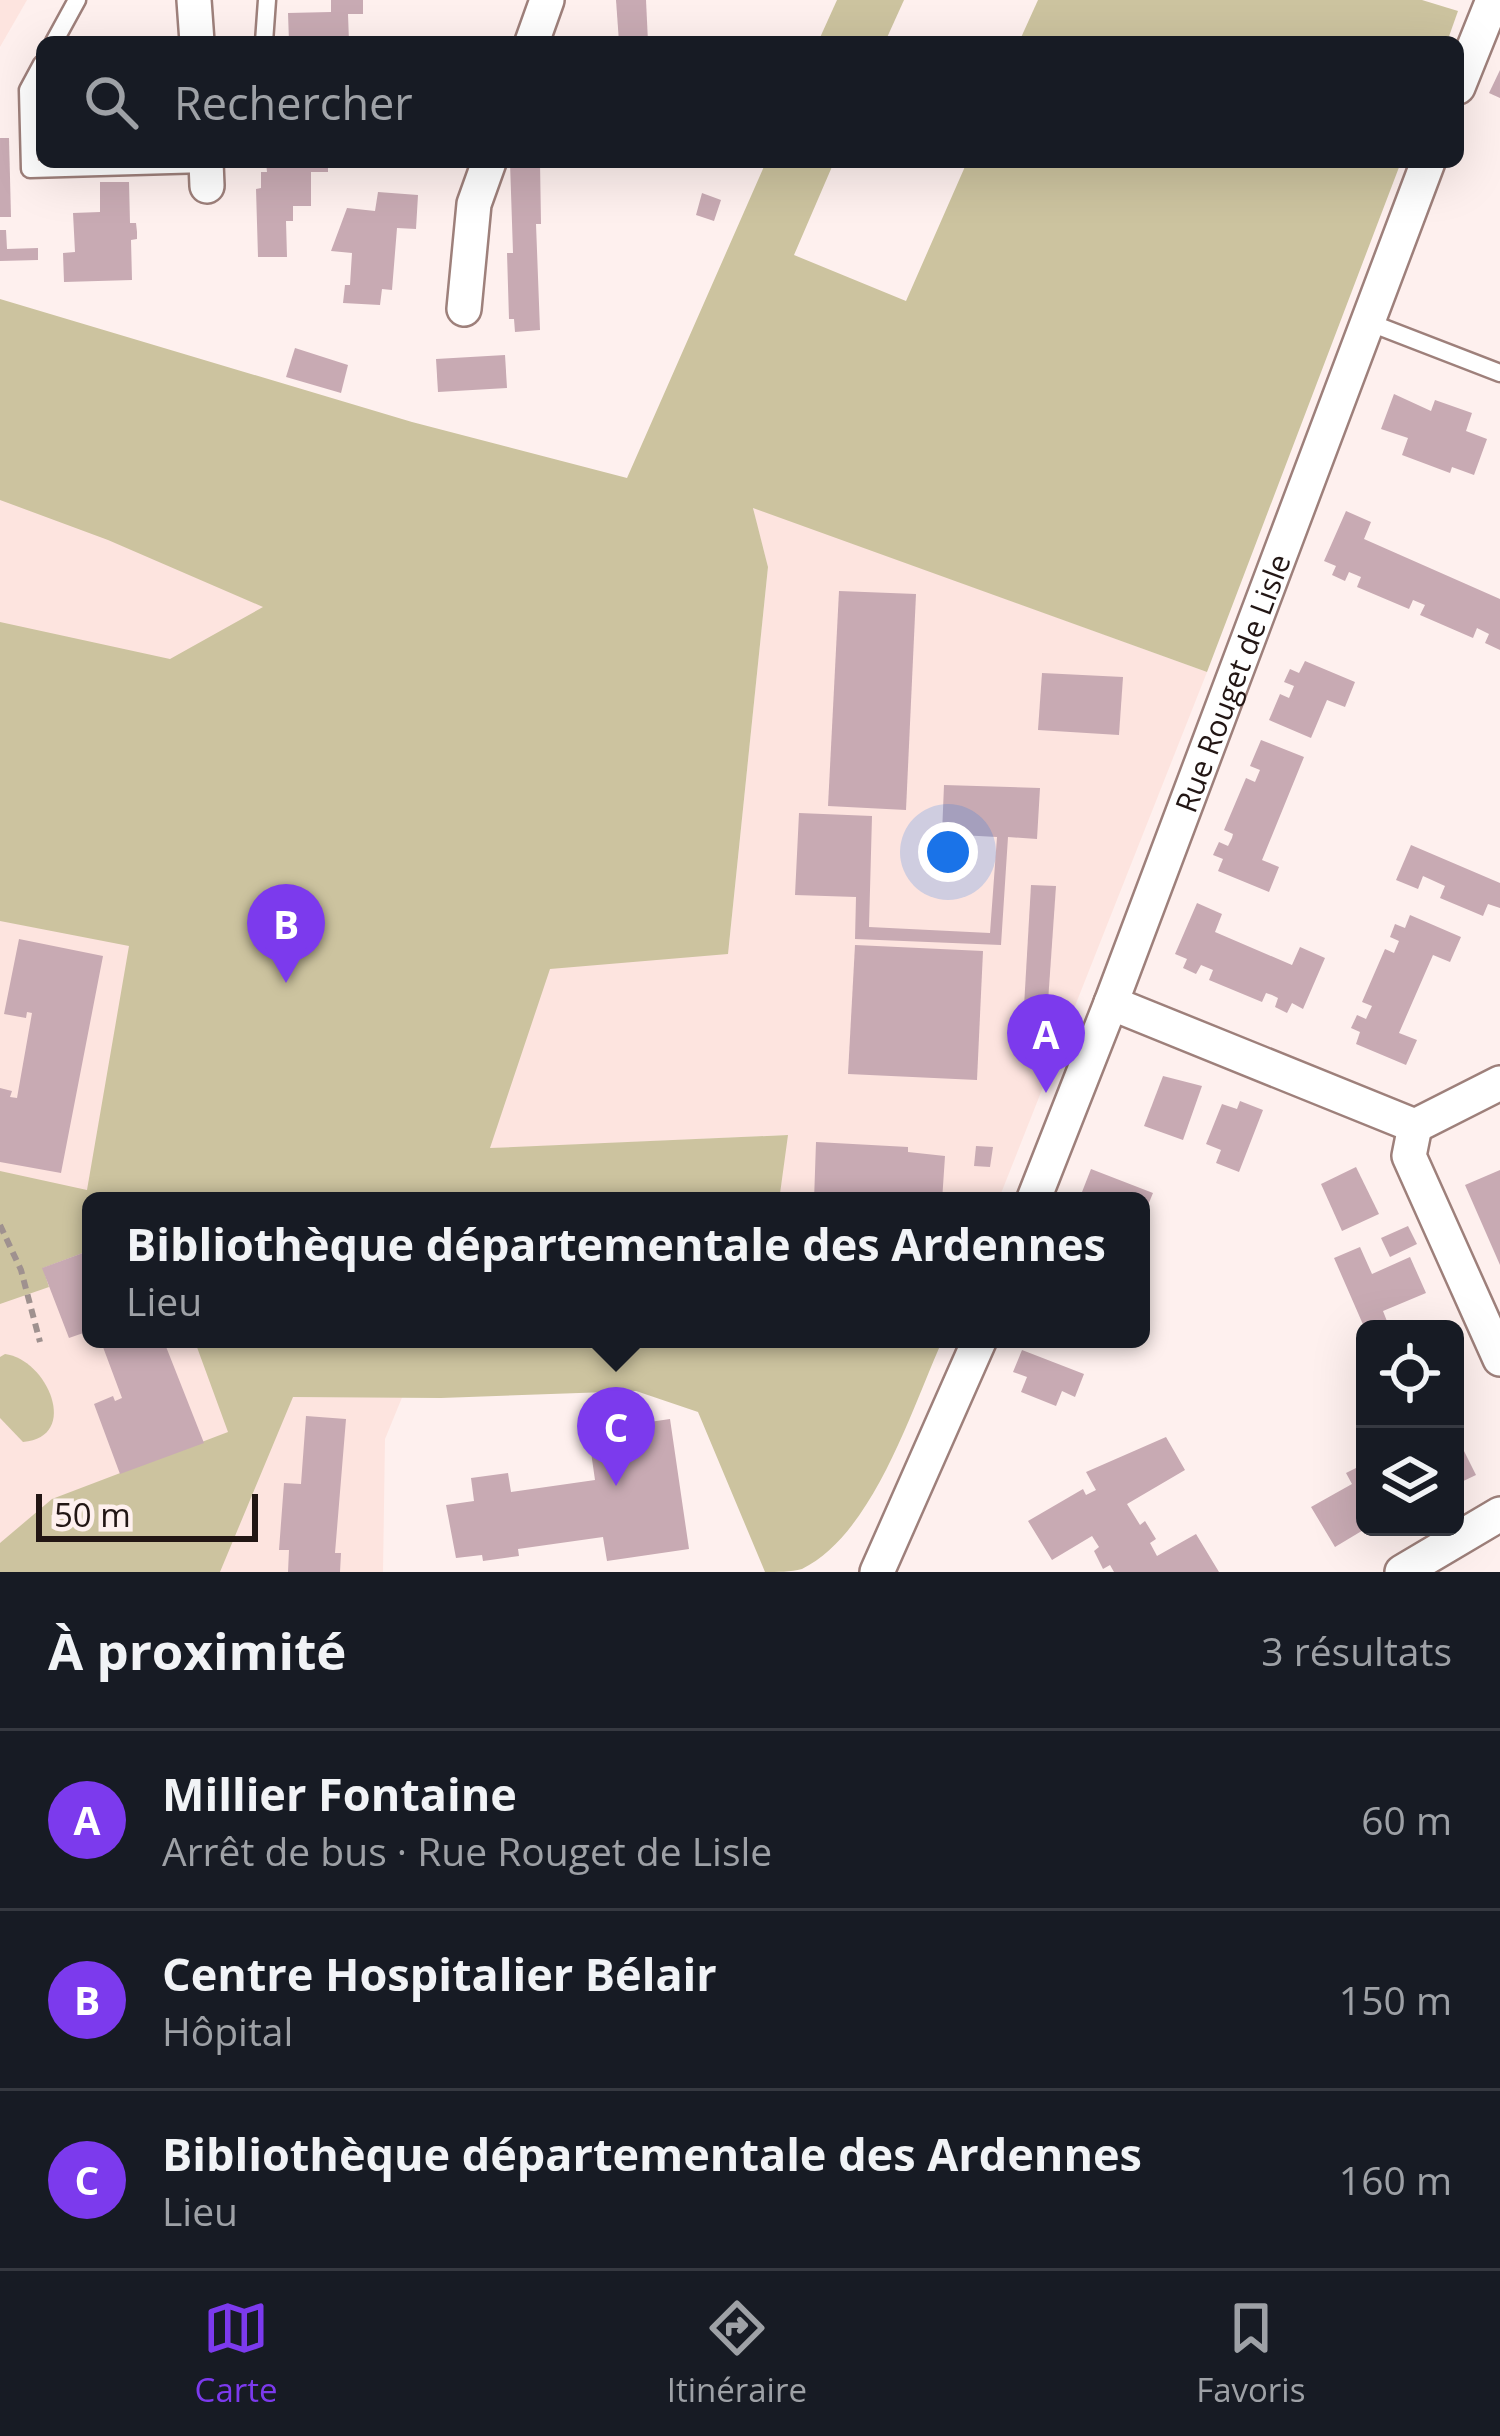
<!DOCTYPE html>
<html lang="fr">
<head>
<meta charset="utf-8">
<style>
  :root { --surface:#171b24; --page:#20242c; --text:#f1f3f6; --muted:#9ea1a6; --line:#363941; --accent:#7c3aed }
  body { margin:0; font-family:"Open Sans",sans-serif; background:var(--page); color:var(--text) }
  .controls { position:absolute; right:36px; bottom:36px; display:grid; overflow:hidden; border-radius:18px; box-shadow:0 12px 48px #0002 }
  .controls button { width:108px; height:108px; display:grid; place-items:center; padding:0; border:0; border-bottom:3px solid var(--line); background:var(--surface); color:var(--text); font:60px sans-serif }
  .scale { position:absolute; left:36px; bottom:30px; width:222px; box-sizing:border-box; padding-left:12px; border:6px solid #221614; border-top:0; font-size:33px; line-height:42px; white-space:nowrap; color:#221614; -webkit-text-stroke:9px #fef0ee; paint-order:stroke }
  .you { position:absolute; left:948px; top:852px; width:42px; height:42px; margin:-30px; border:9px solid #fff; border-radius:50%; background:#1a73e8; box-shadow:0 0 0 18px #1a73e833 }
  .badge { display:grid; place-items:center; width:78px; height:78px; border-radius:50%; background:var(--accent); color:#fff; font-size:39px; font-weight:700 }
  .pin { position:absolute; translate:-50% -99px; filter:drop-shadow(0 3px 6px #0008) }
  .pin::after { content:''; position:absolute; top:63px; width:42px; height:36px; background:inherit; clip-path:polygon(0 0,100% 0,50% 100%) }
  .popup { position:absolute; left:82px; top:1192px; width:1068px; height:156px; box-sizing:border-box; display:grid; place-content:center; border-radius:18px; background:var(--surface); filter:drop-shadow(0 3px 9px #0005); font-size:39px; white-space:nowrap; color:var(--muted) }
  .popup b { font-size:45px; color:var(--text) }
  .popup::after { content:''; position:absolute; left:50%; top:100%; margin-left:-24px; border:24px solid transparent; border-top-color:var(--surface) }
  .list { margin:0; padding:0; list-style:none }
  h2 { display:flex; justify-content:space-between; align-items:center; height:156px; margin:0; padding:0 48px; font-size:51px }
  h2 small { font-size:39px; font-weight:400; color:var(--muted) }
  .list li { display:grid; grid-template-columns:78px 1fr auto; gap:36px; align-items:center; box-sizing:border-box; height:180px; padding:0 48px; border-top:3px solid var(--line) }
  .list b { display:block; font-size:45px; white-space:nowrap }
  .list p { margin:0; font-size:39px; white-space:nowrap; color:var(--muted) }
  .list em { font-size:39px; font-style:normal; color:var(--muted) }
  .icon { flex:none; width:66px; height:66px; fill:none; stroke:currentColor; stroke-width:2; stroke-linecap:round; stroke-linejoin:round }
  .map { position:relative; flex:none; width:1500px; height:1572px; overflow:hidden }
  .search { position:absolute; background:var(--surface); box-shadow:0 12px 48px #0002; left:36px; right:36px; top:36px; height:132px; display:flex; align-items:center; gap:30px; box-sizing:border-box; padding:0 42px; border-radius:18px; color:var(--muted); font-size:45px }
  .sheet { height:696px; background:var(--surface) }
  nav { display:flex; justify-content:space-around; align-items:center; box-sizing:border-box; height:168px; border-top:3px solid var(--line); background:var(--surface); font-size:33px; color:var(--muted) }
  nav a { display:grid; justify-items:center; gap:6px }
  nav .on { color:var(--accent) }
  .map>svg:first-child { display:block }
  .built { fill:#fde4df; fill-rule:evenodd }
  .green { fill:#ccc39f }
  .building { fill:#c8aab3 }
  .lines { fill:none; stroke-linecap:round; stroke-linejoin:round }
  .lane-casing { stroke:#9e807b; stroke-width:21 }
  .street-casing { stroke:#9e807b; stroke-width:38 }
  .path { stroke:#9f918f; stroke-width:6; stroke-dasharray:9 6; stroke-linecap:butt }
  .lane { stroke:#fff; stroke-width:16 }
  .street { stroke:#fff; stroke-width:33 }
  .labels { text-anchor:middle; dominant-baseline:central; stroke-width:9; stroke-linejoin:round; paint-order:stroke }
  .street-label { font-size:30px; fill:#221614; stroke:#fef0ee }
</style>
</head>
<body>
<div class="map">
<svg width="1500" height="1572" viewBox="0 0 1500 1572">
  <rect width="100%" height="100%" fill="#fef0ee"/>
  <!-- built -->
  <g class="built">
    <polygon points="0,0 27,0 0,47"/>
    <path d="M0,303l757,223 -4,-19 454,165 -209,529h-219l8,-66 -283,13 -413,53v138h335l-41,100 -2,133h-383zM758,529l10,38 -40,387z"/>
  </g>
  <!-- green -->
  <g class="green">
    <polygon points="837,0 904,0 885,42 818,42"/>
    <polygon points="1038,0 1422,0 1458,11 1447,42 1019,42"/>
    <polygon points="766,162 834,162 794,255 906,301 967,162 1401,162 1207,672 753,508 768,567 728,954 550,969 490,1148 788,1135 779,1201 91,1201 91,1250 43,1268 49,1287 0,1304 0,1171 87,1190 129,946 0,921 0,622 170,659 263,607 108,540 0,500 0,299 412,422 627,478"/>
    <path d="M194,1339h749c-32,71 -69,194 -141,230 -11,3 -25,3 -37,3l-67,-160 -62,-21 -195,7 -148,-1 -73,175h-220v-29l52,-44 176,-67z"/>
    <path d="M5,1354c42,5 76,83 18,88l-23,-24v-61z"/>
  </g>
  <!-- building -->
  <g class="building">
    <polygon points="331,0 363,0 363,14 348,14 349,42 289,42 288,13 331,12"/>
    <polygon points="616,0 646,0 648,42 619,42"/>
    <polygon points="1500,70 1500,98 1489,93"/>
    <polygon points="0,138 9,138 11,217 0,217"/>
    <polygon points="266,162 328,162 328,172 311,172 311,206 293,206 293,221 286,221 287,257 258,257 256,189 261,188 261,172 267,172"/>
    <polygon points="510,162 540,162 541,224 536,224 540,330 515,332 514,319 509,319 507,253 513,253"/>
    <polygon points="100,182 129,182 130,223 136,223 137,232 137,239 131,240 132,280 64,282 63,253 75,252 73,213 100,212"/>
    <polygon points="378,192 418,195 416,229 397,228 392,290 382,289 380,305 343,303 345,285 350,285 352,253 331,251 347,208 375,211"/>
    <polygon points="702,193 721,200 714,221 696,215"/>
    <polygon points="0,230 6,230 7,249 38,248 38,260 0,261"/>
    <polygon points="295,348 348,365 341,393 286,377"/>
    <polygon points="505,355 507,388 438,392 436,359"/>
    <polygon points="1394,394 1431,411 1435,400 1472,413 1466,431 1487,439 1474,475 1452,467 1450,473 1402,455 1408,438 1381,429"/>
    <polygon points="1346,511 1371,522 1364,539 1500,599 1500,650 1485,643 1489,634 1477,628 1473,638 1420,615 1425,605 1413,600 1409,609 1357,587 1361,577 1349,572 1345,581 1332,575 1336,566 1324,561"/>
    <polygon points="839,591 916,594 906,810 828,806"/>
    <polygon points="1305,661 1355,682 1345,707 1327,700 1311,738 1269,720 1280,694 1289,698 1294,686 1284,682 1290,669 1299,673"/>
    <polygon points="1042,673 1123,677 1119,735 1038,730"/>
    <polygon points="1261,740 1304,757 1262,860 1279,867 1269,892 1218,871 1223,859 1213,855 1219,842 1228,846 1232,838 1233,834 1224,830 1246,778 1255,782 1260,770 1250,766"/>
    <polygon points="944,785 1040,788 1037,839 1008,837 1001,945 855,939 856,897 795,895 799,813 872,816 869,927 990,933 997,837 942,834"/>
    <polygon points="1411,845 1500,883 1500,908 1488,904 1483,916 1440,898 1445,886 1423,876 1418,889 1396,880"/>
    <polygon points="1031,885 1056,886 1044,1060 1021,1059"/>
    <polygon points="1197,903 1222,914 1215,932 1292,965 1300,947 1325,958 1303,1009 1292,1003 1287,1013 1275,1007 1278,998 1272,995 1266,993 1262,1002 1209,980 1213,970 1201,965 1196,974 1183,968 1187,959 1175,954"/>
    <polygon points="1410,915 1461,937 1450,962 1433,955 1399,1033 1417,1040 1406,1065 1356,1044 1360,1032 1351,1028 1357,1015 1366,1019 1372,1006 1362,1002 1385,949 1394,953 1399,941 1390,937 1395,924 1405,928"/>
    <polygon points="19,939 103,956 61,1173 0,1162 0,1088 12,1091 10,1097 17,1098 32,1013 27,1012 26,1018 4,1014"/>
    <polygon points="855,945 983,951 977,1080 848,1074"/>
    <polygon points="1163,1076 1202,1086 1183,1140 1144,1126"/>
    <polygon points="1240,1101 1263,1110 1239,1172 1216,1163 1221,1150 1206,1144 1222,1104 1237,1109"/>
    <polygon points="816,1142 908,1147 908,1152 945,1156 942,1201 814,1201"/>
    <polygon points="976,1146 993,1147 990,1167 974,1166"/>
    <polygon points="1356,1167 1379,1214 1342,1231 1321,1184"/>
    <polygon points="1091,1169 1153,1193 1141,1222 1141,1201 1093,1201 1095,1197 1082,1192"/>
    <polygon points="1500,1170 1500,1265 1465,1185"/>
    <polygon points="1408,1226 1417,1244 1390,1257 1381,1238"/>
    <polygon points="1360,1247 1372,1274 1410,1257 1426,1293 1383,1311 1390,1329 1365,1329 1334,1258"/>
    <polygon points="91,1250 91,1323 87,1325 89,1331 69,1338 42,1268"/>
    <polygon points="100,1339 163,1339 204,1443 120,1474 94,1404 113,1396 115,1401 122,1398"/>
    <polygon points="1022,1350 1084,1374 1075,1397 1062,1391 1056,1406 1021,1392 1027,1377 1013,1372"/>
    <polygon points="306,1416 346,1419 335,1553 341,1553 340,1572 288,1572 289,1550 279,1550 284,1483 301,1484"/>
    <polygon points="670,1419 689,1549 607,1561 603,1537 518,1549 519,1556 483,1561 482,1555 456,1558 446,1505 474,1501 471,1478 508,1473 511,1492 595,1480 588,1431"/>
    <polygon points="1166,1437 1185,1470 1127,1504 1140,1525 1145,1521 1156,1539 1150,1543 1157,1556 1196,1534 1219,1572 1114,1572 1110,1565 1103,1569 1094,1551 1099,1547 1092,1536 1052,1560 1028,1521 1083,1489 1086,1495 1096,1490 1086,1472"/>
    <polygon points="1459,1441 1476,1475 1455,1485 1455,1443"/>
    <polygon points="1362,1465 1365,1529 1335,1547 1311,1507 1352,1484 1346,1473"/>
  </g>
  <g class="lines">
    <defs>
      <g id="lane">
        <polyline points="54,42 77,0"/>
        <polyline points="264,42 267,0"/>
        <polyline points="42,64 28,90 30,169 206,164"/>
        <polyline points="1368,322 1500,373"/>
      </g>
      <g id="street">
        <polyline points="194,0 197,42"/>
        <polyline points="532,42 547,0"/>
        <polyline points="1458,87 1493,0"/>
        <polyline points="206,162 207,186"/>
        <polyline points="464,309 474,204 489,162"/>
        <polyline points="1111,1003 1415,1126 1500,1083"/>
        <polyline points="1415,1126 1409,1156 1500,1359"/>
        <path id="s1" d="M1033,1201l78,-198 317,-841"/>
        <polyline points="877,1572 980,1339"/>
        <polyline points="1402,1572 1500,1514"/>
      </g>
    </defs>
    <!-- lane casing -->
    <use href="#lane" class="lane-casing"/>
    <!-- street casing -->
    <use href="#street" class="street-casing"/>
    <!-- path -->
    <polyline class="path" points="0,1225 21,1270 40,1342"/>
    <!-- lane -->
    <use href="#lane" class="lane"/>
    <!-- street -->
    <use href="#street" class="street"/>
  </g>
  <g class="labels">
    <!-- street labels -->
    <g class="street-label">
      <text stroke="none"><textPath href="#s1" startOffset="555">Rue Rouget de Lisle</textPath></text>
    </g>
  </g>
</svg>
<div class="controls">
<button><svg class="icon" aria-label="locate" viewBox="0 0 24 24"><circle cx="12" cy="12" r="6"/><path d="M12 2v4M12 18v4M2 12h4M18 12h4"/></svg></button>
<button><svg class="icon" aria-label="layers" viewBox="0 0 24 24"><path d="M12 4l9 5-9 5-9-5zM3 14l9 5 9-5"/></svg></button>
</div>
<div class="scale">50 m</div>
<div class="you"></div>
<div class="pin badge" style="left:1046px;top:1093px">A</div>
<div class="pin badge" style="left:286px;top:983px">B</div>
<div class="pin badge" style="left:616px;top:1486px">C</div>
<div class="popup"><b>Bibliothèque départementale des Ardennes</b>Lieu</div>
<div class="search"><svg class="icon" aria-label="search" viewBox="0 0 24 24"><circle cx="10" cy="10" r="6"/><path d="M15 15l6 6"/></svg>Rechercher</div>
</div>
<section class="sheet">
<h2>À proximité<small>3 résultats</small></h2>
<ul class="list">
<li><span class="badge">A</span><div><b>Millier Fontaine</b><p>Arrêt de bus · Rue Rouget de Lisle</p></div><em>60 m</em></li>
<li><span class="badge">B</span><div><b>Centre Hospitalier Bélair</b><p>Hôpital</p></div><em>150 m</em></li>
<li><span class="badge">C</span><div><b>Bibliothèque départementale des Ardennes</b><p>Lieu</p></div><em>160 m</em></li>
</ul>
</section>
<nav>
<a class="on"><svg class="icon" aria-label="map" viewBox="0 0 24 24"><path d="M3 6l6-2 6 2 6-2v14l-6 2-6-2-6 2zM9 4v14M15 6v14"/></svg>Carte</a>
<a><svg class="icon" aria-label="directions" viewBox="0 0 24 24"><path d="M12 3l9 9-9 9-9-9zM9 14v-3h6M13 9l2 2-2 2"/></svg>Itinéraire</a>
<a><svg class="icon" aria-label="saved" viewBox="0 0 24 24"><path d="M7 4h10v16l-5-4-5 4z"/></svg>Favoris</a>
</nav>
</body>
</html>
